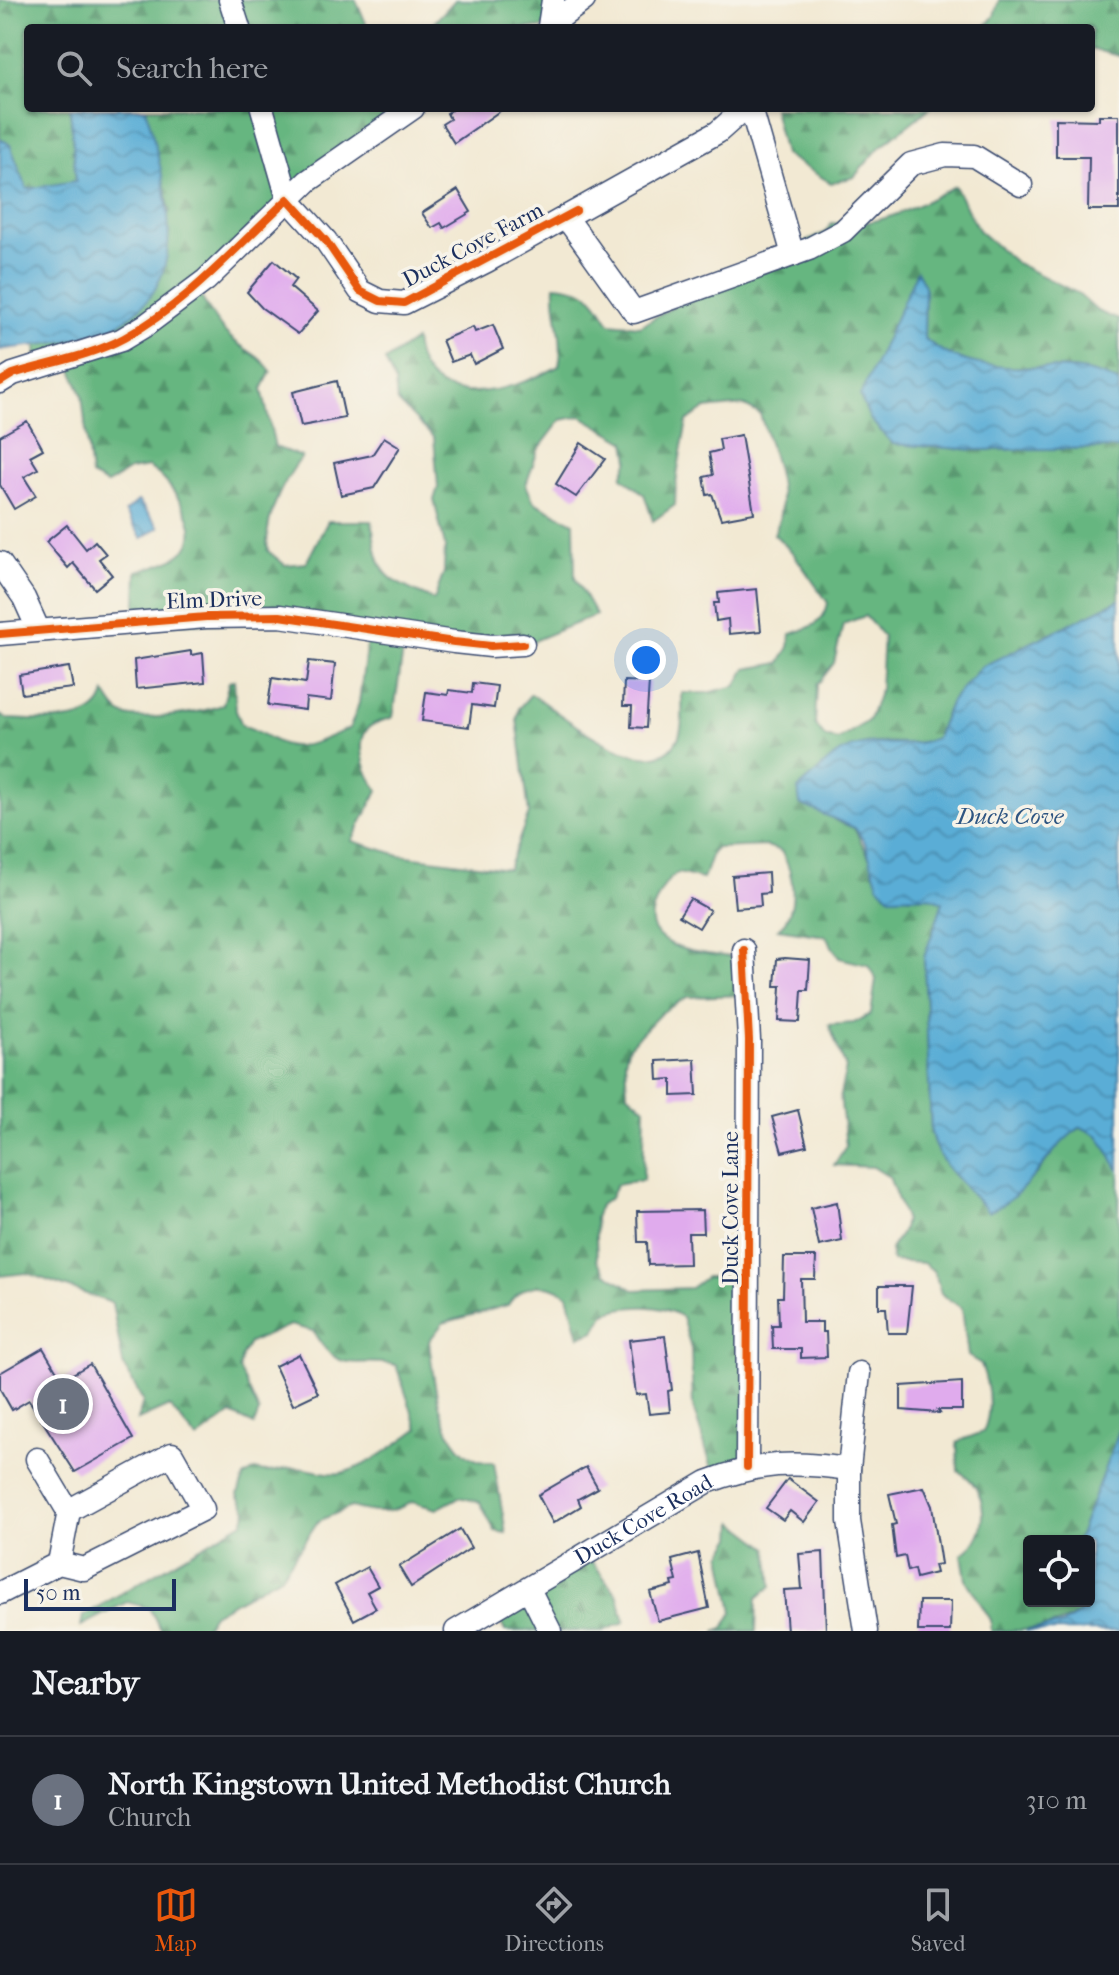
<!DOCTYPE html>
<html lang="en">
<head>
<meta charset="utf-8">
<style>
  :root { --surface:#171b24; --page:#242831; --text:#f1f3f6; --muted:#9ea1a6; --line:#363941; --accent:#ea580c }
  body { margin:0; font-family:"IM FELL French Canon",serif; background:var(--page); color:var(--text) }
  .controls { position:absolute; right:24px; bottom:24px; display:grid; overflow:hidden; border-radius:8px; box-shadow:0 2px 6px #0004 }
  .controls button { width:72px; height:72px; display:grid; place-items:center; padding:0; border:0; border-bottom:2px solid var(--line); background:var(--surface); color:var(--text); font:40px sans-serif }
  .scale { position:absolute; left:24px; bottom:20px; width:152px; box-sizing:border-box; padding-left:8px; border:4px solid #1b2f5e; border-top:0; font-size:22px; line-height:28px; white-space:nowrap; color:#1b2f5e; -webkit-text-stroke:6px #f7f3e8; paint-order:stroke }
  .you { position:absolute; left:646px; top:660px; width:28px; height:28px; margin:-20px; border:6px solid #fff; border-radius:50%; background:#1a73e8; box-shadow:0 0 0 12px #1a73e833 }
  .badge { display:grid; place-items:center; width:52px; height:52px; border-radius:50%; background:var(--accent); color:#fff; font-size:26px; font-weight:700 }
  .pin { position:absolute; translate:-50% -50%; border:4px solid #fff; box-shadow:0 2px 8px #0006 }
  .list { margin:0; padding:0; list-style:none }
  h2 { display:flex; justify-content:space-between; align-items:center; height:104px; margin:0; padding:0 32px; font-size:34px }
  h2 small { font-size:26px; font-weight:400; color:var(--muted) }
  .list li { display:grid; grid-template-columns:52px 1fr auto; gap:24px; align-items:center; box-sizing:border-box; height:128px; padding:0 32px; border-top:2px solid var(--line) }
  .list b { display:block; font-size:30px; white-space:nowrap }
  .list p { margin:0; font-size:26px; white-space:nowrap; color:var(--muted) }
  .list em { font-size:26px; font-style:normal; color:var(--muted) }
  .icon { flex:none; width:44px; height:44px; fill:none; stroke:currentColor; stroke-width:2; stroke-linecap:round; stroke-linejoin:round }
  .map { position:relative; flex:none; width:1119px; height:1631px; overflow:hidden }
  .search { position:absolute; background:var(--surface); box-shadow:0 2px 6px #0004; left:24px; right:24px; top:24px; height:88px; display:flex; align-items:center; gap:20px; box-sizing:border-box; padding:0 28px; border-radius:8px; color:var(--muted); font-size:30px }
  .sheet { height:232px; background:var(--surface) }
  nav { display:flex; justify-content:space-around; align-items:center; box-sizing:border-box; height:112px; border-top:2px solid var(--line); background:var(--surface); font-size:22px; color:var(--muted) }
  nav a { display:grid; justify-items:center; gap:4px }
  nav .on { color:var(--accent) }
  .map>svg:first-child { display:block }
  .forest { fill:url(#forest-firs); stroke:#40726f; stroke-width:2; fill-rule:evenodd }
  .water { fill:url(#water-waves); stroke:#3a6e9a; stroke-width:2 }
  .building { fill:#e0abed }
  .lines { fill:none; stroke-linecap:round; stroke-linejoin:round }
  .minor-casing { stroke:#3b4b70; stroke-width:25 }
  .minor { stroke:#fff; stroke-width:22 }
  .cycleway-casing { stroke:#f7f3e8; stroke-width:13 }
  .cycleway { stroke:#e8590c; stroke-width:8 }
  .labels { text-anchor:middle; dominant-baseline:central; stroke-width:7; stroke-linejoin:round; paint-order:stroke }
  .street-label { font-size:22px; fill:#1b2f5e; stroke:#f7f3e8 }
  .water-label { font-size:24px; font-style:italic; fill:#2e5582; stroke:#f7f3e8 }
</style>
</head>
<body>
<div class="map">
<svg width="1119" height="1631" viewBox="0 0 1119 1631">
  <defs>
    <pattern id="forest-firs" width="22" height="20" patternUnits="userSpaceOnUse" patternTransform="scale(2)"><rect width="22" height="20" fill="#66b680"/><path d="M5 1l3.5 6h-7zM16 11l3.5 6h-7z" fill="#53946c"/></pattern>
    <pattern id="water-waves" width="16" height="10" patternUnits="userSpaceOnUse" patternTransform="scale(2)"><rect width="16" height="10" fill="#5aadd6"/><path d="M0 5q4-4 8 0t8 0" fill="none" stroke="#4a8db1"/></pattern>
  </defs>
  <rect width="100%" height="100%" fill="#f7f3e8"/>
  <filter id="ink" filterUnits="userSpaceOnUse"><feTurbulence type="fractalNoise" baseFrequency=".0125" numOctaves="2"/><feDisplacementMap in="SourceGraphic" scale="16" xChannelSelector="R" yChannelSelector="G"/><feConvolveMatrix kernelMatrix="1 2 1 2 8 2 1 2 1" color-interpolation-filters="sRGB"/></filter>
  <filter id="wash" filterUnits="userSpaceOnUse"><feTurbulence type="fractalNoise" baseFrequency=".006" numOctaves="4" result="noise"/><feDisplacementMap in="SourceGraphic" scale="32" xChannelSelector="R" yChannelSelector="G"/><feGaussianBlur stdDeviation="1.8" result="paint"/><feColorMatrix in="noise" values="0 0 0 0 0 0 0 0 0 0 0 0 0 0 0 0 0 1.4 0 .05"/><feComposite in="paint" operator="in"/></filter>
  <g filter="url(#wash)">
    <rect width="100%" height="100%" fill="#f2e9d3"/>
    <!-- forest -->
    <g class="forest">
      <polygon points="0,0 356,0 368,28 28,28 28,108 70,108 76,181 27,190 10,145 0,138"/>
      <polygon points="455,0 551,0 543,28 429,28"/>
      <polygon points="999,0 1119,0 1119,56 1091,49 1091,28 984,28 994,16"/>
      <path d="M146,108h261l-211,181c10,15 19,34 33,47 14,14 31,19 42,35l-9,18 13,58 27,10c-19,24 -39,62 -34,94l17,14 21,-2 22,-42h44c6,56 11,57 62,79l10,-28 1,-26 -11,-46 4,-13 -4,-49 -37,-37 -2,-18 -10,-22 30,-21c8,78 97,52 144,26 6,-29 -6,-52 -4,-81 35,3 37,10 55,38l30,3 64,-37 121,-56 7,-10c45,6 84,-16 123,-37l23,44 38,33 61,30 20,18 22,9v63c-55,-33 -136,7 -195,-45l1,-52 -55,133 23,25 83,6 143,-2v152l-138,67 -30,34 -15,37c-22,10 -46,1 -70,6 -28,6 -46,28 -68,45l38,32 18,7 18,35 37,34 19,-1 15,6 -19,56 7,174c7,35 35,53 58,80l48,-39 26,-34 19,-12 17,9 20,34v261l-42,110h-48v60h50v13c-27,16 -57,17 -88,17v-11l-25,-40 -4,-26c30,-18 27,-68 -4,-83l-1,-29 26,-10c10,-22 6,-46 -2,-68l-13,-8 -6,-48 -21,-14 -7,-23 -11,-8 -31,-2 -2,-12 13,-19 2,-12 -16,-41 -16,-10 -39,-2 12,-19 -6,-51 6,-27 -17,-43 25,-2 17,-9 5,-35 -8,-14 -29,-7 -13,-22 -48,-7c22,-19 16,-56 3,-78l-14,-5 -50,2 -5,5 -9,26 -25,-6c-13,8 -16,16 -22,29 -23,48 51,53 80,55l9,38 -58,2 -26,16 -32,33 -4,14 2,33 18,15 -2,72 -27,5 -6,13 -10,7 -5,13 2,42 9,13 28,17 57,-2 15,-11h39l1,184 -33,11 -20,-65 -2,-58 -9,-32c-22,-14 -53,-12 -77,-4l-10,18 -16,6 -11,-42c-21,-14 -45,-13 -60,10l-65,18 -14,18c5,41 11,123 65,122l12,70 -11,-2 -15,-29 -21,-5 -22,12 -25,-7c-23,13 -37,12 -61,5l-33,14 -36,54 -69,39 -11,17h-40l-13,-23 -22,-6 -46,24 2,-10 160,-94 4,-12 -9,-15 6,-18 11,-7c15,5 22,-1 37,-2 16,-1 33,8 49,5 27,-6 54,-28 77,-44l-22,-64c-41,-9 -56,13 -83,-34l-23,-6 -41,18 -7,12 -3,14 20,43 -5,13 -23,-11 -34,25 -28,-33 -31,14 5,-19 -20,-37 -11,-61 -85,-30 -27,3v-561l7,4c29,0 90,11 98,-26 6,9 11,20 22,23 18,5 79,-3 96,-12l6,-22 5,-2 2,31 6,14c14,4 27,14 40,19 23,8 48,-8 68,-16l9,-25 8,-62 -4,-4 -81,-14 -142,1 -4,-17 1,-36c40,-9 72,-24 44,-68 -10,-16 -17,-26 -33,-36l-18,3 -23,14 -16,-8 -9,-81 -11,-28 -16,-8 -18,3 -1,-17 55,-10 79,-124zM743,405l17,9c11,37 32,84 14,120l19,19 35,50c-4,21 -18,25 -37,31l-2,13 -9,16 -34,6 -10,17 -29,7h-25c0,13 2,31 -3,43 -24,58 -119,-23 -148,-42l-12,14 -2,11 12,94 -21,56 -109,-14 -47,-14 26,-51c-11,-14 -24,-45 -10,-62 6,-6 17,-8 25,-11l11,-72 110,4 82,-34 -21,-37 -1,-55 -40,-21 -8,-17 12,-35 23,-30 20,-4 45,26 3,18 -7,17 22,17 9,27 22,-16c0,-30 7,-55 12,-84l18,-12zM865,616l18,20 -3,53 -11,31 -31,20 -13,-3 -10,-13 2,-39 17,-22 9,-39z"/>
      <polygon points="773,108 930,108 880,147 854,177 831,183 784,154"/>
      <polygon points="734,1522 768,1548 772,1586 757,1598 756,1631 715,1631 724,1628 733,1612 722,1555 733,1537"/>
      <polygon points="586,1554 618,1596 625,1622 603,1631 505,1631 495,1612"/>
    </g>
    <!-- water -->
    <g class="water">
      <path d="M70,108h76c20,83 58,192 -54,227 -29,9 -62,10 -92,15v-212l10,7 17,44 49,-8z"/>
      <path d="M917,271l8,15 -1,52c58,52 140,12 195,45v65l-142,2 -84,-6 -23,-25 -10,-23z"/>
      <polygon points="138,501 159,527 142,538 125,512"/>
      <path d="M1119,600v570l-20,-34 -18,-9c-36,23 -51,69 -93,85 -22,-27 -50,-45 -57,-80l-7,-174 19,-56 -15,-6 -38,1 -12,-12 -13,-42 -10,-15 -55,-24 -2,-15c17,-13 30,-32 50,-40 28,-12 60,1 88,-11l15,-37 30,-34z"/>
      <polygon points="1119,1431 1119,1631 1026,1631 1061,1625 1079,1614 1079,1601 1089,1601 1089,1541 1077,1541"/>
    </g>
    <g id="blocks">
      <!-- building -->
      <g class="building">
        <polygon points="455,108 504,108 454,143 442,124 450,119 447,113"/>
        <polygon points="1099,115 1119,115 1119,210 1088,210 1089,157 1056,157 1056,119 1099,120"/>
        <polygon points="458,190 471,212 444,228 441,223 432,228 422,213"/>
        <polygon points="274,260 296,279 290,287 318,311 298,334 262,308 247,292"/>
        <polygon points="493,325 503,349 474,364 470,355 451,362 442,340 473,327 475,332"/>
        <polygon points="337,381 345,418 301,426 293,392"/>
        <polygon points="27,421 43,449 30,456 38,469 24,477 36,496 14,509 0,485 0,436"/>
        <polygon points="741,435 754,513 721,519 712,494 707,495 704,477 713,475 709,453 721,450 719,439"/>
        <polygon points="384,437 400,447 374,488 341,495 334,463 372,455"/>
        <polygon points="581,443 605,459 576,497 556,484"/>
        <polygon points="67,525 86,549 95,541 106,554 99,559 112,575 95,589 73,563 68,568 46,542"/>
        <polygon points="757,589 761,631 729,634 728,619 716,621 714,603 719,603 718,593"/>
        <polygon points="191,651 191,655 203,653 205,682 136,689 134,660"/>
        <polygon points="309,661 335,664 331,701 306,698 305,710 268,705 272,678 306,683"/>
        <polygon points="69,667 73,688 22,694 19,675"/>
        <polygon points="624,681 649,682 646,728 631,727 632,706 623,706"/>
        <polygon points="473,683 497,686 494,708 472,705 469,727 422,721 426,692 448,695 449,690 472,693"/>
        <polygon points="768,873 769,893 760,894 761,906 735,908 732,876"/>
        <polygon points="690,899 710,910 699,928 679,916"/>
        <polygon points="785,958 810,960 808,990 802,990 800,1022 779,1021 781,986 775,986 777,959"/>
        <polygon points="695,1059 697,1095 672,1096 672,1079 658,1080 657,1061"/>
        <polygon points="798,1110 807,1146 782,1152 772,1117"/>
        <polygon points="837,1202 842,1241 819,1246 811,1208"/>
        <polygon points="702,1210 703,1233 688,1233 689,1264 648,1265 647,1242 638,1242 637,1211"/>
        <polygon points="784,1257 816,1257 815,1279 801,1279 802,1322 822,1322 822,1332 826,1332 827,1357 801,1358 801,1349 773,1349 772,1325 779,1325 778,1297 783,1297"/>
        <polygon points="879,1286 912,1286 907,1333 888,1333 886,1308 879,1308"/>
        <polygon points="665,1336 672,1390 668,1391 670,1412 649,1414 646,1394 636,1395 629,1340"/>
        <polygon points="43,1348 62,1380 90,1364 133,1439 75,1472 29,1400 12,1410 0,1389 0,1373"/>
        <polygon points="299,1354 318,1393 293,1405 275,1366"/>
        <polygon points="962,1382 962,1410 938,1410 940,1413 901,1410 901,1386"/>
        <polygon points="586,1467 598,1488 578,1499 581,1506 553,1523 538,1495"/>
        <polygon points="788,1479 819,1502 804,1522 790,1511 783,1520 766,1508"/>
        <polygon points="924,1487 932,1506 941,1564 934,1565 936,1573 916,1578 914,1569 908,1571 905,1556 896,1558 892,1525 896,1524 889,1494"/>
        <polygon points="460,1529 471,1548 411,1587 399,1567"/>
        <polygon points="823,1552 826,1631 787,1631 784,1590 802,1589 799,1554"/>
        <polygon points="698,1553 709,1608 658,1621 650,1592 673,1586 672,1582 677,1581 672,1560"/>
        <polygon points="367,1567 378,1586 367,1592 376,1608 354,1620 335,1585"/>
        <polygon points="919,1601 951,1601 950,1631 918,1631"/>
      </g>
    </g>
  </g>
  <g filter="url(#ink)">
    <use href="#blocks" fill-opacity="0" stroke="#3b4b70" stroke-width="2"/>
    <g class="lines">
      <defs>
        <g id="minor">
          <polyline points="230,0 239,28"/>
          <polyline points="553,0 549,26 584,0"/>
          <polyline points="262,108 288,199"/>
          <polyline points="751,108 793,255"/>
          <polyline points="288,199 326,241 360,291 380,301 404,303 487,261 718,132 745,108"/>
          <polyline points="566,217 634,312 809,249 843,231 911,164 945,155 974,156 1021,185"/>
          <polyline points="0,382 13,374 121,340 146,325 206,280 308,181 413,108"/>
          <polyline points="0,563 24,598 38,629"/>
          <polyline points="0,634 206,617 280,616 454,642 491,646 523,644"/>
          <polyline points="744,950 749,1040 747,1467"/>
          <polyline points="859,1373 849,1469 849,1521 866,1631"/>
          <polyline points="59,1563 69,1511"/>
          <polyline points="529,1589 550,1631"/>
          <polyline points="0,1593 59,1563 84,1569 203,1509 172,1454 68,1511 37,1459"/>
          <path id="s1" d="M456,1631l251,-149c53,-20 86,-21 142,-13"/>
        </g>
      </defs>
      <!-- minor casing -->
      <use href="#minor" class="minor-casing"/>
      <!-- minor -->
      <use href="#minor" class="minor"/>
      <defs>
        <g id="cycleway">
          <path d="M0,382l13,-8c36,-11 78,-18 111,-36 64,-35 111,-90 164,-139l38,42 34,50 20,10 24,2 172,-92"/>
          <polyline points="0,634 206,617 280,616 454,642 491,646 523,644"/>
          <polyline points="744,950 749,1040 747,1467"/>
        </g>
      </defs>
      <!-- cycleway casing -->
      <use href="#cycleway" class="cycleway-casing"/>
      <!-- cycleway -->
      <use href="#cycleway" class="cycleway"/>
    </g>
  </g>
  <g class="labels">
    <!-- street labels -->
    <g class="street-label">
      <text transform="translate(473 245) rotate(-28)">Duck Cove Farm</text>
      <text transform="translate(214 600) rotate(-2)">Elm Drive</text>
      <text transform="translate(731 1208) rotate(-90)">Duck Cove Lane</text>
      <text stroke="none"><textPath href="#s1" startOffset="218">Duck Cove Road</textPath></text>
    </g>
    <!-- water labels -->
    <g class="water-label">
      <text x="1010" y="816">Duck Cove</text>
    </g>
  </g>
</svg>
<div class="controls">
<button><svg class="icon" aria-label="locate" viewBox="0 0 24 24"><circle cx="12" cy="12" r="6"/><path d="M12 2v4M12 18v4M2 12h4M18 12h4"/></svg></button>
</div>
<div class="scale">50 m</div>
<div class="you"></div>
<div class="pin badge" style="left:63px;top:1404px;background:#6b7280">1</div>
<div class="search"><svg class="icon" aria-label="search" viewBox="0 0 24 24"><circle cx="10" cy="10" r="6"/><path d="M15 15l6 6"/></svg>Search here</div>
</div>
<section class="sheet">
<h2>Nearby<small></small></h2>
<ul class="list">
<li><span class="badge" style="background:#6b7280">1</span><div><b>North Kingstown United Methodist Church</b><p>Church</p></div><em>310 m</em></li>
</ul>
</section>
<nav>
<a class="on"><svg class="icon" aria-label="map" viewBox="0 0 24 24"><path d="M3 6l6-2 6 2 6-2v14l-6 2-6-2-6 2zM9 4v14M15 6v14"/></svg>Map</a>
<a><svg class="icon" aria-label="directions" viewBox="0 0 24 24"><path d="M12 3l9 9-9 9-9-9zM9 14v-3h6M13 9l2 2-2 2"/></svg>Directions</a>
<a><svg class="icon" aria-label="saved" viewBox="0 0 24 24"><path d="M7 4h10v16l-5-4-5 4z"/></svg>Saved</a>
</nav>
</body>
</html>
